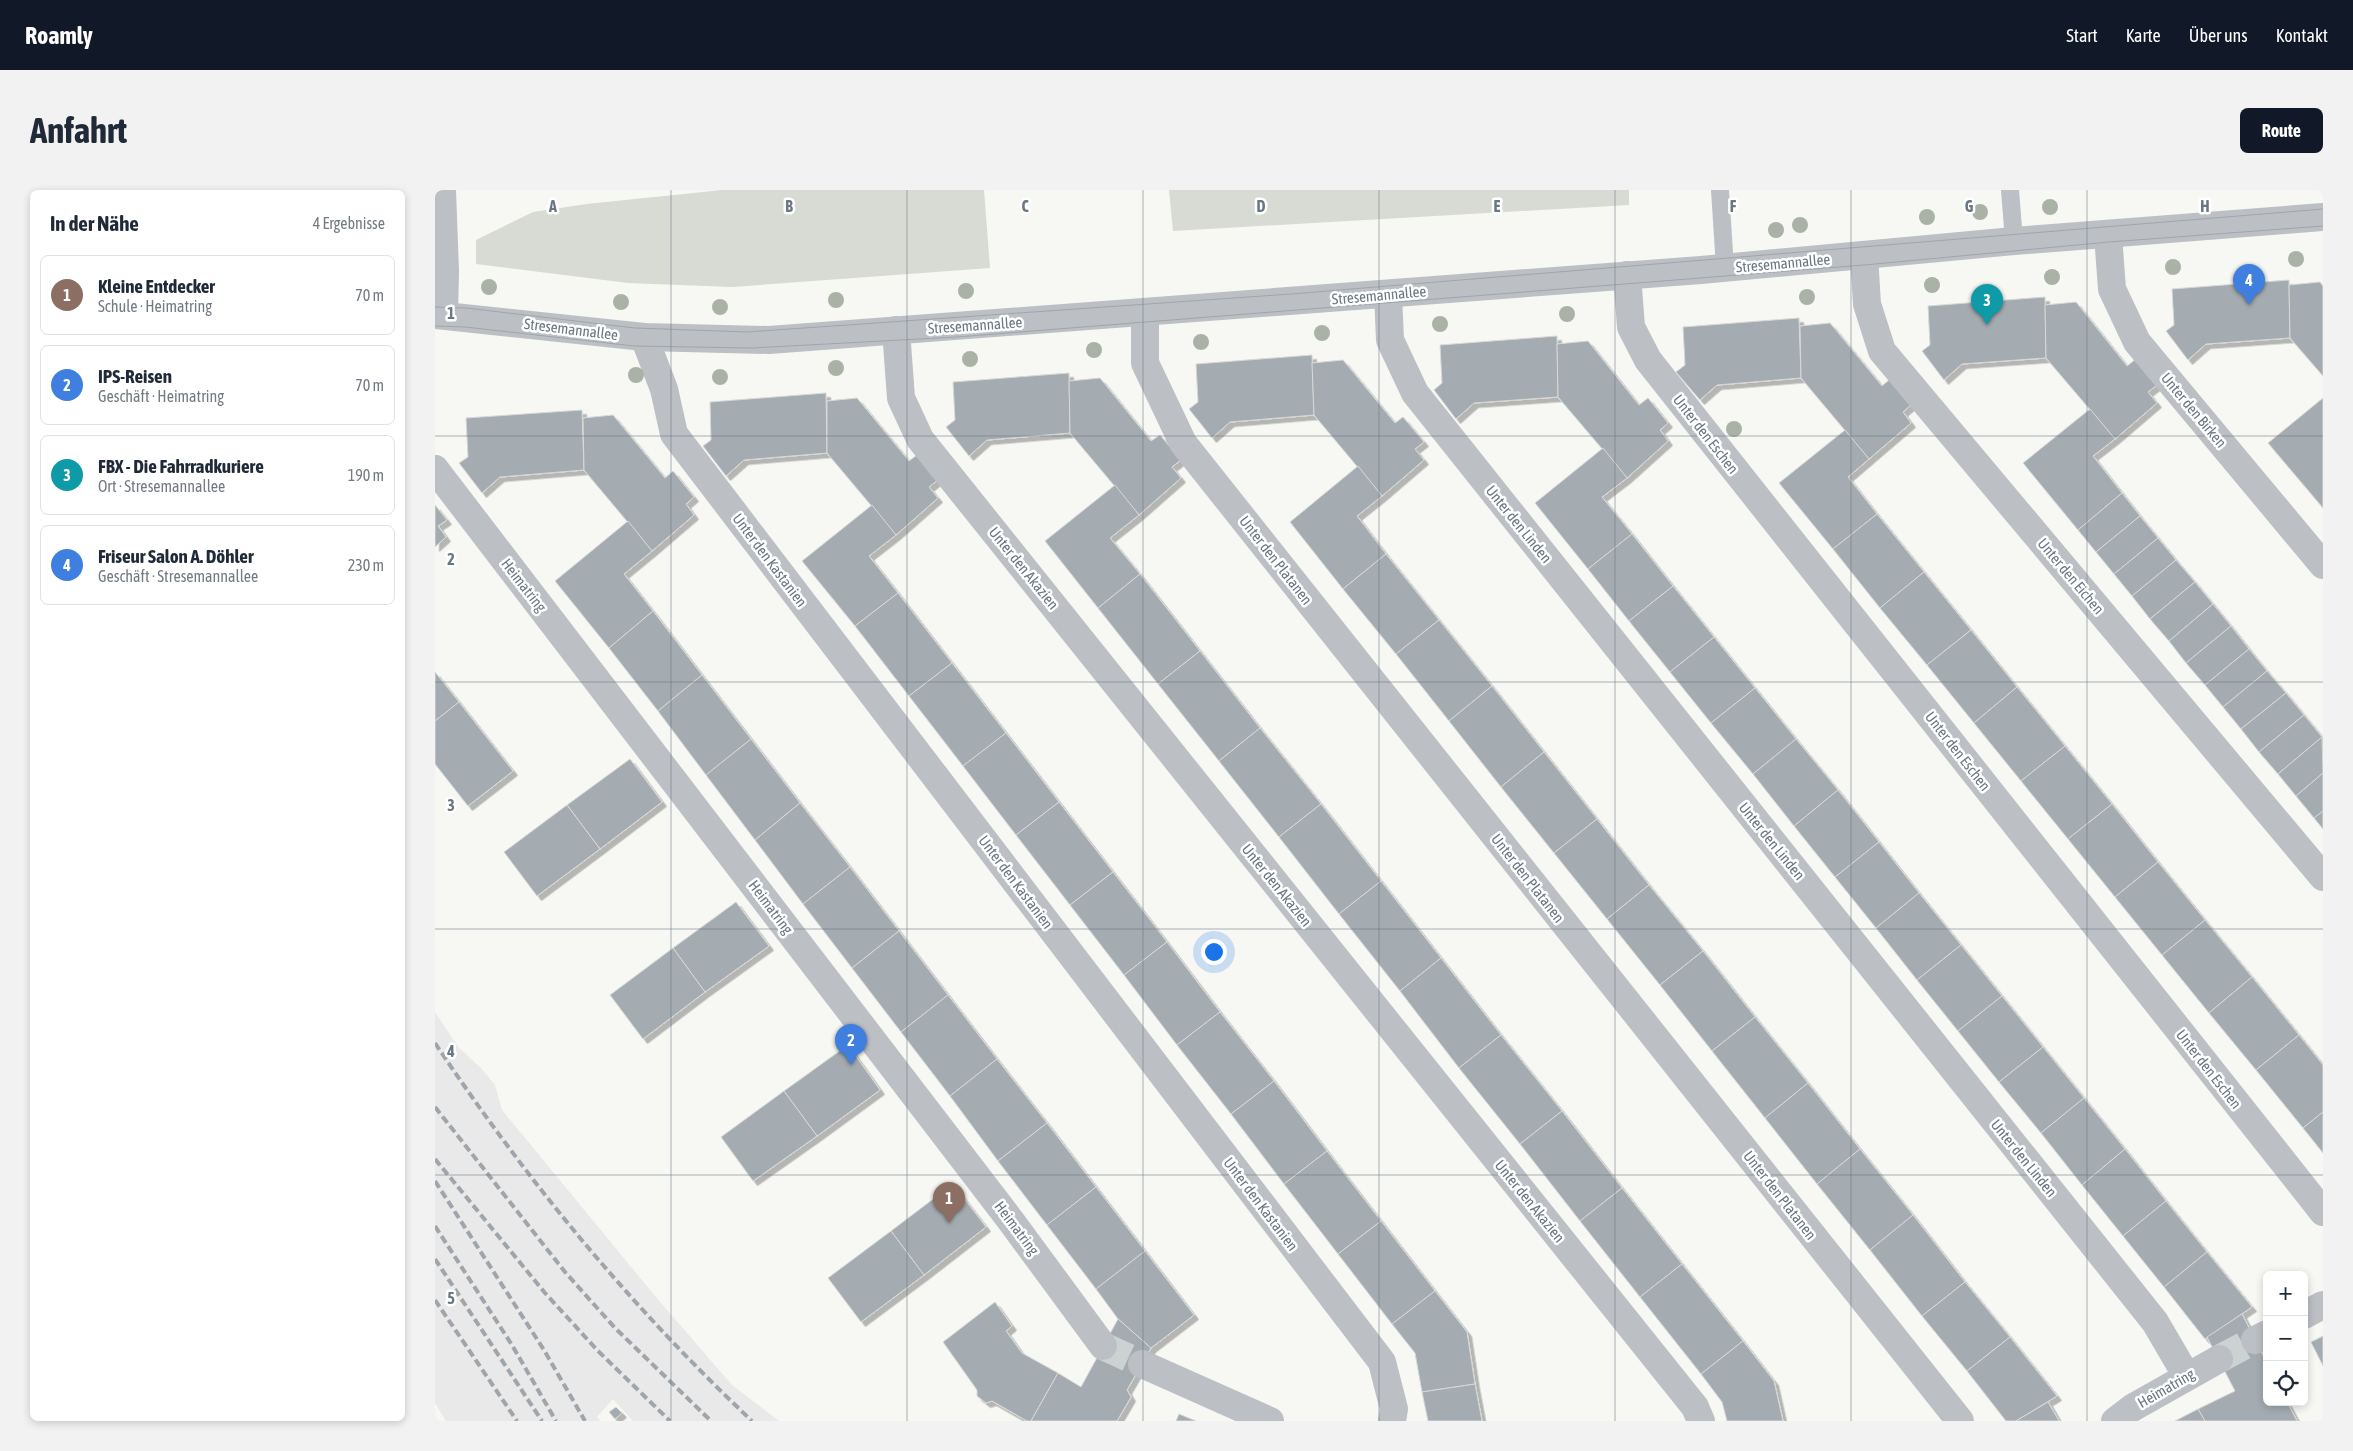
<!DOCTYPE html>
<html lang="de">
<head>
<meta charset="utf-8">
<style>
  :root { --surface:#fff; --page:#f2f2f3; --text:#1f2937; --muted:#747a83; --line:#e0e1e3; --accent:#111827 }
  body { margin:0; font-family:"Asap Condensed",sans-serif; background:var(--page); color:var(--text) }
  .controls { position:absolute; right:15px; bottom:15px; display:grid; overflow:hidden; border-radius:8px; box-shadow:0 2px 8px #0003 }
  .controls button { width:45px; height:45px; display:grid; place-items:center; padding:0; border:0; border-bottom:1px solid var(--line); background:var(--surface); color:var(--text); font:25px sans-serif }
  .you { position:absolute; left:778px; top:761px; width:18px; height:18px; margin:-12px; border:4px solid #fff; border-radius:50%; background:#1a73e8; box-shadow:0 0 0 8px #1a73e833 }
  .badge { display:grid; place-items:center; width:32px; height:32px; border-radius:50%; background:var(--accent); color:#fff; font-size:16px; font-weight:700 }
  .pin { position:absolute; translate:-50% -41px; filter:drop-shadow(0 1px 2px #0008) }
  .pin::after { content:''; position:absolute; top:26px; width:18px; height:15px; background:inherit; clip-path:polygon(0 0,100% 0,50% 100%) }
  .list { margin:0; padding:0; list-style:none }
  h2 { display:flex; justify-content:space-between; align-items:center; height:65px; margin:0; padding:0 20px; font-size:21px }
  h2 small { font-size:16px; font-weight:400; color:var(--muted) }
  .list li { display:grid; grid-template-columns:32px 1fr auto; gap:15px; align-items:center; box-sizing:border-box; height:80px; margin:0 10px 10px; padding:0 10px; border:1px solid var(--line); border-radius:8px }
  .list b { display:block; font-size:19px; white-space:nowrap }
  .list p { margin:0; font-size:16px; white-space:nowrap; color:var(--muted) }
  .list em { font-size:16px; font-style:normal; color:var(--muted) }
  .icon { flex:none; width:28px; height:28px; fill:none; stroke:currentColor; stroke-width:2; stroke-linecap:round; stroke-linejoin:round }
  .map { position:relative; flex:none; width:1888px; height:1231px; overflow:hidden; border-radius:8px }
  header { display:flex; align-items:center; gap:30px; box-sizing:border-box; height:70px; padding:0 25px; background:var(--accent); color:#fff }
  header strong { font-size:24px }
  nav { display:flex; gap:28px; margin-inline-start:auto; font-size:18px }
  .intro { display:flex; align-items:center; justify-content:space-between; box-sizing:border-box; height:120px; padding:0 30px }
  h1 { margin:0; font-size:35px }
  .button { padding:12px 22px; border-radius:8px; background:var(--accent); color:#fff; font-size:18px; font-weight:700 }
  main { display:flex; gap:30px; padding:0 30px }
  aside { flex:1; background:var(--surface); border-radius:8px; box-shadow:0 2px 8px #0003 }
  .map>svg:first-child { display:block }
  .built { fill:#e8e9e8 }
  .green { fill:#d7dbd4 }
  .building { fill:#a4acb1; stroke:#d8d8d7; filter:url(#shadow) }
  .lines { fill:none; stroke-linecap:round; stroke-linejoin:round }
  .minor-tunnel { stroke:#ccd1d2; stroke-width:28; stroke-dasharray:28 14; stroke-linecap:butt }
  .service { stroke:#bcc0c4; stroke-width:18 }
  .minor { stroke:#bcc0c4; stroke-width:28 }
  .tram { stroke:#9fa5aa; stroke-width:1 }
  .rail { stroke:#9fa5aa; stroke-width:4; stroke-dasharray:8 4; stroke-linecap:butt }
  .tree { fill:#aab2a6 }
  .grid { fill:none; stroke:#697782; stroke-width:1; stroke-opacity:0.55 }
  .labels { text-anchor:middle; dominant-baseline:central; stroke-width:5; stroke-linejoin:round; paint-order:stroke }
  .street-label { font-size:15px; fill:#697782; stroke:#fff }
  .grid-label { font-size:16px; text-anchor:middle; font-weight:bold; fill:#697782; stroke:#fff; stroke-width:5; stroke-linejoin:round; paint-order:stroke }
</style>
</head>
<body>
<header>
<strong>Roamly</strong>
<nav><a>Start</a><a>Karte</a><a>Über uns</a><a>Kontakt</a></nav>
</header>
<div class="intro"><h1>Anfahrt</h1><a class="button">Route</a></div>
<main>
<aside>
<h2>In der Nähe<small>4 Ergebnisse</small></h2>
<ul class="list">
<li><span class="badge" style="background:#8d6e63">1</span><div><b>Kleine Entdecker</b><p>Schule · Heimatring</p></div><em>70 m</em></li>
<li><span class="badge" style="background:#3f7fe0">2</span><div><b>IPS-Reisen</b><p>Geschäft · Heimatring</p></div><em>70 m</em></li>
<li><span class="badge" style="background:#0f9aa8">3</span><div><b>FBX - Die Fahrradkuriere</b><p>Ort · Stresemannallee</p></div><em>190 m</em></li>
<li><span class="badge" style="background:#3f7fe0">4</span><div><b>Friseur Salon A. Döhler</b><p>Geschäft · Stresemannallee</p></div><em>230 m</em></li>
</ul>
</aside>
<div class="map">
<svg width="1888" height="1231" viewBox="0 0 1888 1231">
  <defs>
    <filter id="shadow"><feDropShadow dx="4.5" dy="4.5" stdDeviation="0" flood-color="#0004"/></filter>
  </defs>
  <rect width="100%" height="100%" fill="#f7f7f4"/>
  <!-- built -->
  <polygon class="built" points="0,822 23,857 46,878 60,895 67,920 220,1106 297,1195 344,1231 198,1231 178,1209 162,1227 165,1231 11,1231 0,1213"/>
  <!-- green -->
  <g class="green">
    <polygon points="287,0 549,0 555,78 297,97 193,93 41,74 41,50 98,22 152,14"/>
    <polygon points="734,0 1194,0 1194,15 738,41"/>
  </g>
  <!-- building -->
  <g class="building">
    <polygon points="1854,90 1855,148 1771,154 1753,170 1731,141 1739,135 1737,99"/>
    <polygon points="1885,92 1888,96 1888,186 1855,148 1854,95"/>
    <polygon points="1610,107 1611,168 1527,174 1509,190 1487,161 1495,155 1493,116"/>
    <polygon points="1641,112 1692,176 1701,169 1722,195 1713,202 1722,213 1680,249 1611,168 1610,115"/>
    <polygon points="1364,128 1366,188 1282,195 1265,210 1241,182 1250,175 1248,137"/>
    <polygon points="1395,133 1447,196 1455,189 1476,215 1468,222 1476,233 1434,269 1366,188 1365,136"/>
    <polygon points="1122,146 1123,207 1039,213 1021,229 999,200 1007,193 1005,155"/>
    <polygon points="1153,151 1204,215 1213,208 1233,233 1225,240 1233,251 1192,288 1123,207 1122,154"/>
    <polygon points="877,165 879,225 795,232 777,248 754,219 763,212 761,174"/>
    <polygon points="908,170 960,233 968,227 989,252 980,259 989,270 947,306 879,225 877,173"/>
    <polygon points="634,183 635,243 552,250 534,266 511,237 520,230 518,192"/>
    <polygon points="665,188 716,251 725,245 746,270 737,277 746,288 704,325 635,243 634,191"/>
    <polygon points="391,203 392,263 309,270 291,286 268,256 276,250 275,212"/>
    <polygon points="422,208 474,271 482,265 503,290 494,297 503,308 461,345 392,263 392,211"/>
    <polygon points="1888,208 1888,318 1833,253"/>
    <polygon points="1655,219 1680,249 1658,266 1687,303 1643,340 1588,273"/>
    <polygon points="147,220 149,280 65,287 47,303 24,273 33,267 31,228"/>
    <polygon points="178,225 230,288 238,281 259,307 251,314 259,325 217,361 149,280 148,228"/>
    <polygon points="1410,240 1434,269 1413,287 1442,324 1398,359 1344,293"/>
    <polygon points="1168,258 1192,288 1167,307 1197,344 1153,379 1100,313"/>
    <polygon points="923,276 947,306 922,326 951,364 908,399 855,332"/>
    <polygon points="680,295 704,325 675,348 705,384 663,418 610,351"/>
    <polygon points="1687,303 1705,326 1661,362 1643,340"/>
    <polygon points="0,315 12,330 3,336 11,347 0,357"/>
    <polygon points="437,315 461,345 434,366 463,403 420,436 367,371"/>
    <polygon points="1442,324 1489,382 1445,418 1398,359"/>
    <polygon points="1705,326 1723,348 1679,384 1661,362"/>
    <polygon points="193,331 217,361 189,384 218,421 174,458 120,391"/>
    <polygon points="1197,344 1238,396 1194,431 1153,379"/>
    <polygon points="1723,348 1741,370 1697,406 1679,384"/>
    <polygon points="951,364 1004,430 961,464 908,399"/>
    <polygon points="1741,370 1760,392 1715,429 1697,406"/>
    <polygon points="1489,382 1536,440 1492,475 1445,418"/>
    <polygon points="705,384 765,461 723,494 663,418"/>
    <polygon points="1760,392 1778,414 1734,451 1715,429"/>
    <polygon points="1238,396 1279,447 1235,482 1194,431"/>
    <polygon points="463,403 517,473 474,506 420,436"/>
    <polygon points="1778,414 1796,436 1751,473 1734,451"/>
    <polygon points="218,421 267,485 223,521 174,458"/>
    <polygon points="1004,430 1057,496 1014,531 961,464"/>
    <polygon points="1796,436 1814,459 1770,495 1751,473"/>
    <polygon points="1536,440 1582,497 1539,533 1492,475"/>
    <polygon points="1279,447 1320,498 1276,533 1235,482"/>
    <polygon points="1814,459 1832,481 1788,517 1770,495"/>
    <polygon points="765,461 825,538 784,571 723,494"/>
    <polygon points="517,473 571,543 528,576 474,506"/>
    <polygon points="1832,481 1851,503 1806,539 1788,517"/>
    <polygon points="0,482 24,512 0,531"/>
    <polygon points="267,485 316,549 271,585 223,521"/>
    <polygon points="1057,496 1109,562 1066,597 1014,531"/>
    <polygon points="1582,497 1630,556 1586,591 1539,533"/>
    <polygon points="1320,498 1361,549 1318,584 1276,533"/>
    <polygon points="1851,503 1869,525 1824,562 1806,539"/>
    <polygon points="24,512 78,581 33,616 0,574 0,531"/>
    <polygon points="1869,525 1887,547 1843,584 1824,562"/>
    <polygon points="825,538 886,614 844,647 784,571"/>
    <polygon points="571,543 624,612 581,645 528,576"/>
    <polygon points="1887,547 1888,583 1861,606 1843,584"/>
    <polygon points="316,549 365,613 320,650 271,585"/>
    <polygon points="1361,549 1403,600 1359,636 1318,584"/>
    <polygon points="1630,556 1677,614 1633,649 1586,591"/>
    <polygon points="1109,562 1162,629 1119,663 1066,597"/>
    <polygon points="195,569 227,612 165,659 132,615"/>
    <polygon points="1888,583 1888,621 1879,628 1861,606"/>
    <polygon points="1403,600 1444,652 1400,687 1359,636"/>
    <polygon points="624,612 678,682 635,715 581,645"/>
    <polygon points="365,613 415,677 368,714 320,650"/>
    <polygon points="886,614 946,691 904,724 844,647"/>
    <polygon points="1677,614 1723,672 1680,707 1633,649"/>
    <polygon points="132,615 165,659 102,706 69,662"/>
    <polygon points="1888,621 1888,639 1879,628"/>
    <polygon points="1162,629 1214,695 1172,729 1119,663"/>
    <polygon points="1444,652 1484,703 1441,738 1400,687"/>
    <polygon points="1723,672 1770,730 1727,765 1680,707"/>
    <polygon points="415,677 464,741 417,778 368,714"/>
    <polygon points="678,682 732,752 689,785 635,715"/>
    <polygon points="946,691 1006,768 965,801 904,724"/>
    <polygon points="1214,695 1268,761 1225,795 1172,729"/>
    <polygon points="1484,703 1526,755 1482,790 1441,738"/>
    <polygon points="301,712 334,756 270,802 238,758"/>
    <polygon points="1770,730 1817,787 1774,823 1727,765"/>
    <polygon points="464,741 513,805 466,842 417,778"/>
    <polygon points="732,752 785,822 742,855 689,785"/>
    <polygon points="1526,755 1567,806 1523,841 1482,790"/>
    <polygon points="238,758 270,802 208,849 175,805"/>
    <polygon points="1268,761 1320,827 1277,861 1225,795"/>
    <polygon points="1006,768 1066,845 1024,878 965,801"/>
    <polygon points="1817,787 1864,845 1821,880 1774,823"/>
    <polygon points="513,805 562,869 515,906 466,842"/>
    <polygon points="1567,806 1608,857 1564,892 1523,841"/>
    <polygon points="785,822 839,891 796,924 742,855"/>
    <polygon points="1320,827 1373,893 1330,928 1277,861"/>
    <polygon points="1066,845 1127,921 1085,954 1024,878"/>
    <polygon points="1864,845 1888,875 1888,922 1868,938 1821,880"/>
    <polygon points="413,855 445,900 382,946 349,901"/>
    <polygon points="1608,857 1649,908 1606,943 1564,892"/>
    <polygon points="562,869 612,933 563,971 515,906"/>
    <polygon points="839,891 892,961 849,994 796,924"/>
    <polygon points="1373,893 1425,959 1382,994 1330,928"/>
    <polygon points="349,901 382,946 318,991 286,947"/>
    <polygon points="1649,908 1690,959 1647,995 1606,943"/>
    <polygon points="1127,921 1187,998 1145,1031 1085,954"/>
    <polygon points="1888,922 1888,963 1868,938"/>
    <polygon points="612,933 661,997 612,1035 563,971"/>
    <polygon points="1425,959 1478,1025 1435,1060 1382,994"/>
    <polygon points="1690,959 1731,1011 1688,1046 1647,995"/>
    <polygon points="892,961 946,1031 903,1064 849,994"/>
    <polygon points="518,994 551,1037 489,1085 456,1041"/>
    <polygon points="661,997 710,1061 661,1099 612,1035"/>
    <polygon points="1187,998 1247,1074 1205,1107 1145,1031"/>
    <polygon points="1731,1011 1772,1062 1729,1097 1688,1046"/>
    <polygon points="1478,1025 1530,1092 1487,1126 1435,1060"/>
    <polygon points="946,1031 1000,1101 957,1134 903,1064"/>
    <polygon points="456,1041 489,1085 426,1132 393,1088"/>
    <polygon points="710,1061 759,1125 716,1158 683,1129 661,1099"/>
    <polygon points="1772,1062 1817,1117 1770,1149 1729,1097"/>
    <polygon points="1247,1074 1308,1151 1266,1184 1205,1107"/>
    <polygon points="1530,1092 1575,1147 1532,1181 1487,1126"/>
    <polygon points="1000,1101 1032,1142 1040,1194 987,1202 980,1163 957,1134"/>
    <polygon points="560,1112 577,1136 571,1141 587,1163 623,1183 596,1231 592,1231 557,1211 551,1213 542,1206 542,1200 508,1152"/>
    <polygon points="1807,1124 1832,1173 1832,1212 1852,1212 1862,1231 1770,1231 1763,1219 1800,1201 1772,1147"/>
    <polygon points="683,1129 716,1158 692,1200 696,1207 682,1231 596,1231 623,1183 646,1197"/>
    <polygon points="1888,1146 1888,1176 1876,1152"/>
    <polygon points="1575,1147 1622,1206 1581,1231 1571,1231 1532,1181"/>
    <polygon points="1308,1151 1339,1191 1348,1231 1292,1231 1287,1212 1266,1184"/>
    <polygon points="1040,1194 1047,1231 993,1231 987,1202"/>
    <polygon points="1613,1212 1624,1231 1581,1231"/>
    <polygon points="181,1217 187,1223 180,1229 174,1222"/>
    <polygon points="1763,1219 1770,1231 1740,1231"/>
    <polygon points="744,1224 761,1231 741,1231"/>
  </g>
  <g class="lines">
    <!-- minor-tunnel -->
    <g class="minor-tunnel">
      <polyline points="668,1156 707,1174"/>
      <polyline points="1784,1169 1820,1150"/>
    </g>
    <!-- service -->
    <g class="service">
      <polyline points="1285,0 1290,78"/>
      <polyline points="1575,0 1579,51"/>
    </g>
    <!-- minor -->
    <g class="minor">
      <polyline points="7,0 10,81 9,125"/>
      <polyline points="1673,45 1677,99 1702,152 1888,375"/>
      <polyline points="1429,65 1432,114 1447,161 1888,687"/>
      <polyline points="1192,85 1196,137 1213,170 1888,1022"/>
      <polyline points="953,104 955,150 980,203 1720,1132 1751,1185"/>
      <polyline points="710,123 710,173 748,253 1525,1231"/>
      <polyline points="0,125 209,147 334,150 1266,80 1579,51 1888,27"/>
      <polyline points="461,140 466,208 485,249 1260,1217 1266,1231"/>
      <polyline points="209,147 229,199 239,244 947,1172 959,1219 957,1231"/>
      <polyline points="0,279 576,1031 668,1156"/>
      <polyline points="1869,1125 1888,1115"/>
      <polyline points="1820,1150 1832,1144"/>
      <polyline points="707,1174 835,1231"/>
      <polyline points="1680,1231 1697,1218 1784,1169"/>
    </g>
    <!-- tram -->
    <g class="tram">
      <polyline points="0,117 31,118 200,138 312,142 856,104 1888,19"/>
      <polyline points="0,136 30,137 199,156 317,158 522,147 1429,75 1674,52 1888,36"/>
    </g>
    <!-- rail -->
    <g class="rail">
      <path d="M0,853c92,138 196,264 317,378"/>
      <polyline points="0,917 130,1082 180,1138 276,1231"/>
      <polyline points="0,969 110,1103 163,1161 235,1231"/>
      <polyline points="0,991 109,1160 150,1231"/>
      <polyline points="0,1036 77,1155 121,1231"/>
      <polyline points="0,1069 107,1231"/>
      <polyline points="0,1110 82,1231"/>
    </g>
  </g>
  <!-- trees -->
  <g class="tree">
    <circle cx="1615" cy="17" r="8"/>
    <circle cx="1545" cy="22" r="8"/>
    <circle cx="1492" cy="27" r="8"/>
    <circle cx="1365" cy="35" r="8"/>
    <circle cx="1341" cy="40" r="8"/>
    <circle cx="1861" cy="69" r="8"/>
    <circle cx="1738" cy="77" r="8"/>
    <circle cx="1617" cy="87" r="8"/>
    <circle cx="1497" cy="95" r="8"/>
    <circle cx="54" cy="97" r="8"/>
    <circle cx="531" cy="101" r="8"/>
    <circle cx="1372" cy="107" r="8"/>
    <circle cx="401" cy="110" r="8"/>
    <circle cx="186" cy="112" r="8"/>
    <circle cx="285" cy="117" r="8"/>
    <circle cx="1132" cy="124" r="8"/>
    <circle cx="1005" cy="134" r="8"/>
    <circle cx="887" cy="143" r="8"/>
    <circle cx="766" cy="152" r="8"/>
    <circle cx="659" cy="160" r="8"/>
    <circle cx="535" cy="169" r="8"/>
    <circle cx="401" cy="178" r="8"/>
    <circle cx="201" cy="185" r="8"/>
    <circle cx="285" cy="187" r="8"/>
    <circle cx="1299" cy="239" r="8"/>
  </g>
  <!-- grid -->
  <path class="grid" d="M236,0v1231M472,0v1231M708,0v1231M944,0v1231M1180,0v1231M1416,0v1231M1652,0v1231M0,246h1888M0,492h1888M0,739h1888M0,985h1888"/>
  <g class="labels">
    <!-- street labels -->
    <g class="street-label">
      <text transform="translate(1348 73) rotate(-5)">Stresemannallee</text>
      <text transform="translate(944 105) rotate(-5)">Stresemannallee</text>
      <text transform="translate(540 135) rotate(-4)">Stresemannallee</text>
      <text transform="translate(136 139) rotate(7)">Stresemannallee</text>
      <text transform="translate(1759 220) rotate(50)">Unter den Birken</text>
      <text transform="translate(1271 244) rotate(52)">Unter den Eschen</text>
      <text transform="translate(1084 334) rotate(51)">Unter den Linden</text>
      <text transform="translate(335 370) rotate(53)">Unter den Kastanien</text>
      <text transform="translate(841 370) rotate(52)">Unter den Platanen</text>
      <text transform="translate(589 378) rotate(51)">Unter den Akazien</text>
      <text transform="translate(1636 386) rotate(50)">Unter den Eichen</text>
      <text transform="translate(89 395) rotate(52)">Heimatring</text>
      <text transform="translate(1523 561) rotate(52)">Unter den Eschen</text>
      <text transform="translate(1337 651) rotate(51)">Unter den Linden</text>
      <text transform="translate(1093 688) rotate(52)">Unter den Platanen</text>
      <text transform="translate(581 692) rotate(53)">Unter den Kastanien</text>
      <text transform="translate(842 695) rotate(51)">Unter den Akazien</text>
      <text transform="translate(336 717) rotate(53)">Heimatring</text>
      <text transform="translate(1774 879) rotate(52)">Unter den Eschen</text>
      <text transform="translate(1589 968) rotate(51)">Unter den Linden</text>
      <text transform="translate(1345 1005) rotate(52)">Unter den Platanen</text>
      <text transform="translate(1095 1011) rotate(51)">Unter den Akazien</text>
      <text transform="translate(826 1014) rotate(53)">Unter den Kastanien</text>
      <text transform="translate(582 1038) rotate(53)">Heimatring</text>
      <text transform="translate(1731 1198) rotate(-30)">Heimatring</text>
    </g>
  </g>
  <g class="grid-label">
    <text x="118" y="22">A</text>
    <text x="354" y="22">B</text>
    <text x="590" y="22">C</text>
    <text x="826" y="22">D</text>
    <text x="1062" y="22">E</text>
    <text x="1298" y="22">F</text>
    <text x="1534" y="22">G</text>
    <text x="1770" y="22">H</text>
    <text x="16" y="129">1</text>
    <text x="16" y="375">2</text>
    <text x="16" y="621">3</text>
    <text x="16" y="867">4</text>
    <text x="16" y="1114">5</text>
  </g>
</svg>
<div class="controls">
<button>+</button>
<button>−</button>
<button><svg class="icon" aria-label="locate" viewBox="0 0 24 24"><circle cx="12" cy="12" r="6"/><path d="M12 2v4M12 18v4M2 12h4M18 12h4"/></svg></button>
</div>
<div class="you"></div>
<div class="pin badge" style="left:514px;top:1033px;background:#8d6e63">1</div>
<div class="pin badge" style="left:416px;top:875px;background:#3f7fe0">2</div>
<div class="pin badge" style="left:1552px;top:135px;background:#0f9aa8">3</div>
<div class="pin badge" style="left:1814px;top:115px;background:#3f7fe0">4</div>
</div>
</main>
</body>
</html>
